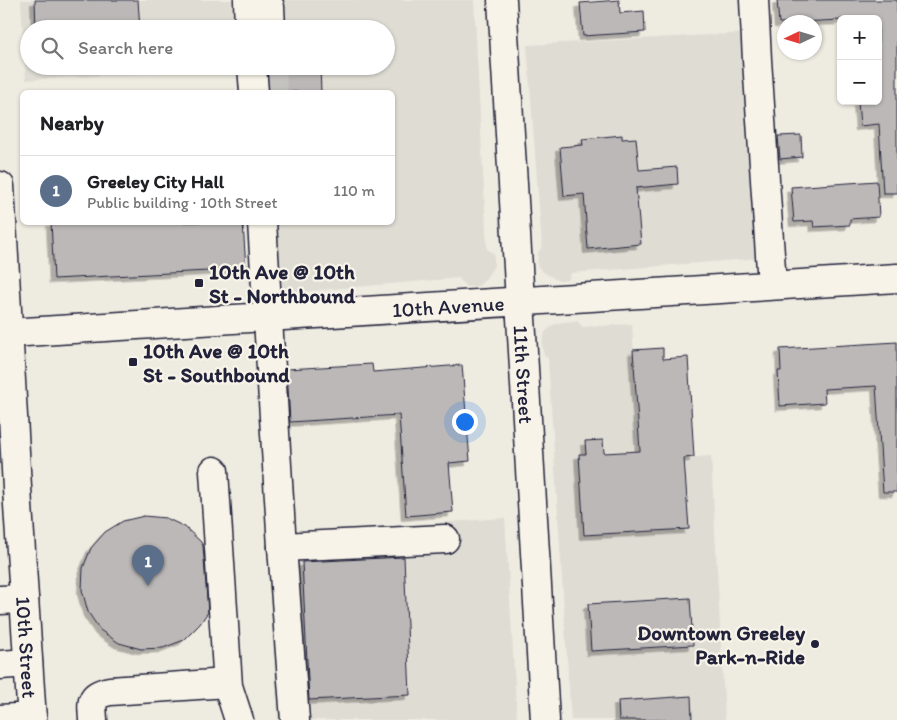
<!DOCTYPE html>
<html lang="en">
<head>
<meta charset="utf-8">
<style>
  :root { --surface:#fff; --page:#f6f6f6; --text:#202124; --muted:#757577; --line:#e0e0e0; --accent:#22223b }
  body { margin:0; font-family:Itim,sans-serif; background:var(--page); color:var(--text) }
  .controls { position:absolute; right:15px; top:15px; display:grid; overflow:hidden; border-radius:8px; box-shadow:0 1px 4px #0004 }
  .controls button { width:45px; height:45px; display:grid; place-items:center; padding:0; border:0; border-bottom:1px solid var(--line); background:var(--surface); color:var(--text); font:25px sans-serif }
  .compass { position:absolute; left:777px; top:15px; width:45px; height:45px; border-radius:50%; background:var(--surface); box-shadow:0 1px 4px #0004; rotate:266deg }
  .you { position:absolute; left:464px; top:421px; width:18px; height:18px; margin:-12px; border:4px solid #fff; border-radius:50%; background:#1a73e8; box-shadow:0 0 0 8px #1a73e833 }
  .badge { display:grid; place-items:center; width:32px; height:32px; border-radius:50%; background:var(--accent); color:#fff; font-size:16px; font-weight:700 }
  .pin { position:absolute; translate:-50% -41px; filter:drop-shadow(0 1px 2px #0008) }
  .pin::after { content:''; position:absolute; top:26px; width:18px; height:15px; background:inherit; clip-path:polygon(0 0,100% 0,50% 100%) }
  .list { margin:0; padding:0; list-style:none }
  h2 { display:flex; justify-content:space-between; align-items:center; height:65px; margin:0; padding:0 20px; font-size:21px }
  h2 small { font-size:16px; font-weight:400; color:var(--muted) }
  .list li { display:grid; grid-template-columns:32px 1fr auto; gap:15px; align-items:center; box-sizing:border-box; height:70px; padding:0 20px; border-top:1px solid var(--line) }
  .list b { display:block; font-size:19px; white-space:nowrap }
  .list p { margin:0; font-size:16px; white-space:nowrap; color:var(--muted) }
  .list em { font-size:16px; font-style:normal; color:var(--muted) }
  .icon { flex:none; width:28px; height:28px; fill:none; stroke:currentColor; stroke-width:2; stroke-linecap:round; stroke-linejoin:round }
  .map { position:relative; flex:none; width:897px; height:720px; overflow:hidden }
  .search { position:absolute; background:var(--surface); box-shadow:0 1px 4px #0004; left:20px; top:20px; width:375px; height:55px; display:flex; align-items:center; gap:12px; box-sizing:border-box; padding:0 18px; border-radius:28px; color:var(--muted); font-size:19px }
  .panel { position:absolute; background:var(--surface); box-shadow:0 1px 4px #0004; left:20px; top:90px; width:375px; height:135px; border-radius:8px }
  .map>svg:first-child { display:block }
  .built { fill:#dfdcd4 }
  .building { fill:#bbb8b7; stroke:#22223b; filter:url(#shadow) }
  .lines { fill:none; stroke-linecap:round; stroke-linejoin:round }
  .minor-tunnel { stroke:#c5c3c0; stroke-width:28; stroke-dasharray:28 14; stroke-linecap:butt }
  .minor-casing { stroke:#22223b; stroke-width:31 }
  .major-casing { stroke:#22223b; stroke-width:31 }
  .minor { stroke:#f7f3e8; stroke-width:28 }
  .major { stroke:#f7f3e8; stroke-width:28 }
  .poi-dot { fill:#22223b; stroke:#f7f3e8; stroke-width:2 }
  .labels { text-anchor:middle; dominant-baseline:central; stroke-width:4.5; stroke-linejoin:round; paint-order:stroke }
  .poi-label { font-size:21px; font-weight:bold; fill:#22223b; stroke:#f7f3e8; text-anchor:start }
  .street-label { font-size:21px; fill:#22223b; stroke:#f7f3e8 }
</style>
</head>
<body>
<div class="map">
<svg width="897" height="720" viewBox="0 0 897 720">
  <defs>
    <filter id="shadow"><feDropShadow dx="-4.5" dy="4.5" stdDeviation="0" flood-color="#0004"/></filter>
  </defs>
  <rect width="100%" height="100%" fill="#eeebe1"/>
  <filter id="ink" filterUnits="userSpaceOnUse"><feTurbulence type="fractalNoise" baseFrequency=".02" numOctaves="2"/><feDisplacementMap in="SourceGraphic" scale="10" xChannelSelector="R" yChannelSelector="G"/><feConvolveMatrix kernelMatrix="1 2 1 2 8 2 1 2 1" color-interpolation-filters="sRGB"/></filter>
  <g filter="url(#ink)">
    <!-- built -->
    <g class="built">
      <polygon points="21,0 232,0 234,29 29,29 29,66 235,66 235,67 26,80"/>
      <polygon points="234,0 474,0 487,249 494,254 494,266 484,281 478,286 466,287 459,278 249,296 246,223 392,222 392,92 239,92 237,66 386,66 386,29 235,29"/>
      <polygon points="747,33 761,258 571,273 568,280 559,281 543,272 537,265 538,253 542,247 527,45"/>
      <polygon points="577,321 583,327 632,324 640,451 657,460 711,456 725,720 571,720 548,358 544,356 542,344 545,332 553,325 562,322"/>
      <polygon points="505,518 517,720 278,720 266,535"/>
    </g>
    <!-- building -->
    <g class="building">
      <polygon points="35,0 138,0 140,29 36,29"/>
      <polygon points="619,0 620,13 644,11 645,32 583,36 580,3"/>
      <polygon points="777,0 897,0 897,193 883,193 879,124 860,126 858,101 878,101 878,19 841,19 841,20 779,23"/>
      <polygon points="268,66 320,66 321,92 269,92"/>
      <polygon points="622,135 622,139 636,138 639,170 677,167 678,184 636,188 641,244 588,249 584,194 564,196 560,147 583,145 582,139"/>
      <polygon points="801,135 802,157 780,159 778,136"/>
      <polygon points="877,181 879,217 850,219 850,225 814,227 813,221 794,222 791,187"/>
      <polygon points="51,222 243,222 246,269 54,279"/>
      <polygon points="897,342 897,492 883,492 876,386 824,389 825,403 780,406 778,371 781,371 780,349"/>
      <polygon points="663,348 663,359 688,357 694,457 684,458 689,529 584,535 579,454 586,454 585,441 603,440 604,453 640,451 633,350"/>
      <polygon points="372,364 373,372 462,365 470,461 449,463 453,512 406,516 399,415 290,422 287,369"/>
      <polygon points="144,516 166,518 185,527 201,542 203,546 208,612 200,624 184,640 163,648 141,649 119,643 100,630 88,612 82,590 83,568 91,548 105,532 123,521"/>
      <polygon points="404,557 410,695 309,700 302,562"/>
      <polygon points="690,598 693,645 591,651 588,604"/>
      <polygon points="691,696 692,720 619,720 618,701"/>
    </g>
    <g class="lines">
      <!-- minor-tunnel -->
      <polyline class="minor-tunnel" points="272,66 273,92"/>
      <defs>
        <g id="minor">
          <polyline points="248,0 249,29"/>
          <path id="s1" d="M502,0l43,720"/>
          <polyline points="754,0 757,60 772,285"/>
          <polyline points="270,7 271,29"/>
          <polyline points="252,66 254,92"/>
          <polyline points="262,222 282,547 295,720"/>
          <path id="s2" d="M9,333l888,-55"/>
          <polyline points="214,471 228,686 239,720"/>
          <polyline points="282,547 445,539"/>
          <polyline points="0,600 24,599"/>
          <polyline points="0,665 28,663"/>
          <polyline points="0,719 32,717"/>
          <path d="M93,720c-1,-18 -4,-25 17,-29l117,-8"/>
        </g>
        <g id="major">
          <path id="s3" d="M0,186l18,319 14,215"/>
        </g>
      </defs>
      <!-- minor casing -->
      <use href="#minor" class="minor-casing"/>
      <!-- major casing -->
      <use href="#major" class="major-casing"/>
      <!-- minor -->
      <use href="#minor" class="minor"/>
      <!-- major -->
      <use href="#major" class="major"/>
    </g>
  </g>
  <!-- markers -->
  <g class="poi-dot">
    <rect x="194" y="278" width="10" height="10" rx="2.5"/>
    <rect x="128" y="357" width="10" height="10" rx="2.5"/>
    <circle cx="815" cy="644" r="5"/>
  </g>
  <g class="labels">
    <!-- poi labels -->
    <g class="poi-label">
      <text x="209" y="271">10th Ave @ 10th<tspan x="209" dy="24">St - Northbound</tspan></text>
      <text x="143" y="350">10th Ave @ 10th<tspan x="143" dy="24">St - Southbound</tspan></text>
      <text x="805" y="632" text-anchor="end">Downtown Greeley<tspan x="805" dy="24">Park-n-Ride</tspan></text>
    </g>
    <!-- street labels -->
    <g class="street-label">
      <text stroke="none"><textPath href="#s2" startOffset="440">10th Avenue</textPath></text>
      <text stroke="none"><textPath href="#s1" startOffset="375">11th Street</textPath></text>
      <text stroke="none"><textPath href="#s3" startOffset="462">10th Street</textPath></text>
    </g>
  </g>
</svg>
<div class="controls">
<button>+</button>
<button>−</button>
</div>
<svg class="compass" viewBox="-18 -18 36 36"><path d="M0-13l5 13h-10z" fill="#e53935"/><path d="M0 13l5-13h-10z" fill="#757577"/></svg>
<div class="you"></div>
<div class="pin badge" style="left:148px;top:586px;background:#5c6f8a">1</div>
<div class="search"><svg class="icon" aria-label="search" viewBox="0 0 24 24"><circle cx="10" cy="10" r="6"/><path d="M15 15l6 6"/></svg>Search here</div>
<section class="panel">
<h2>Nearby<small></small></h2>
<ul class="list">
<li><span class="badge" style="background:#5c6f8a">1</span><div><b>Greeley City Hall</b><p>Public building · 10th Street</p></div><em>110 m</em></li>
</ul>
</section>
</div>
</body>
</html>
